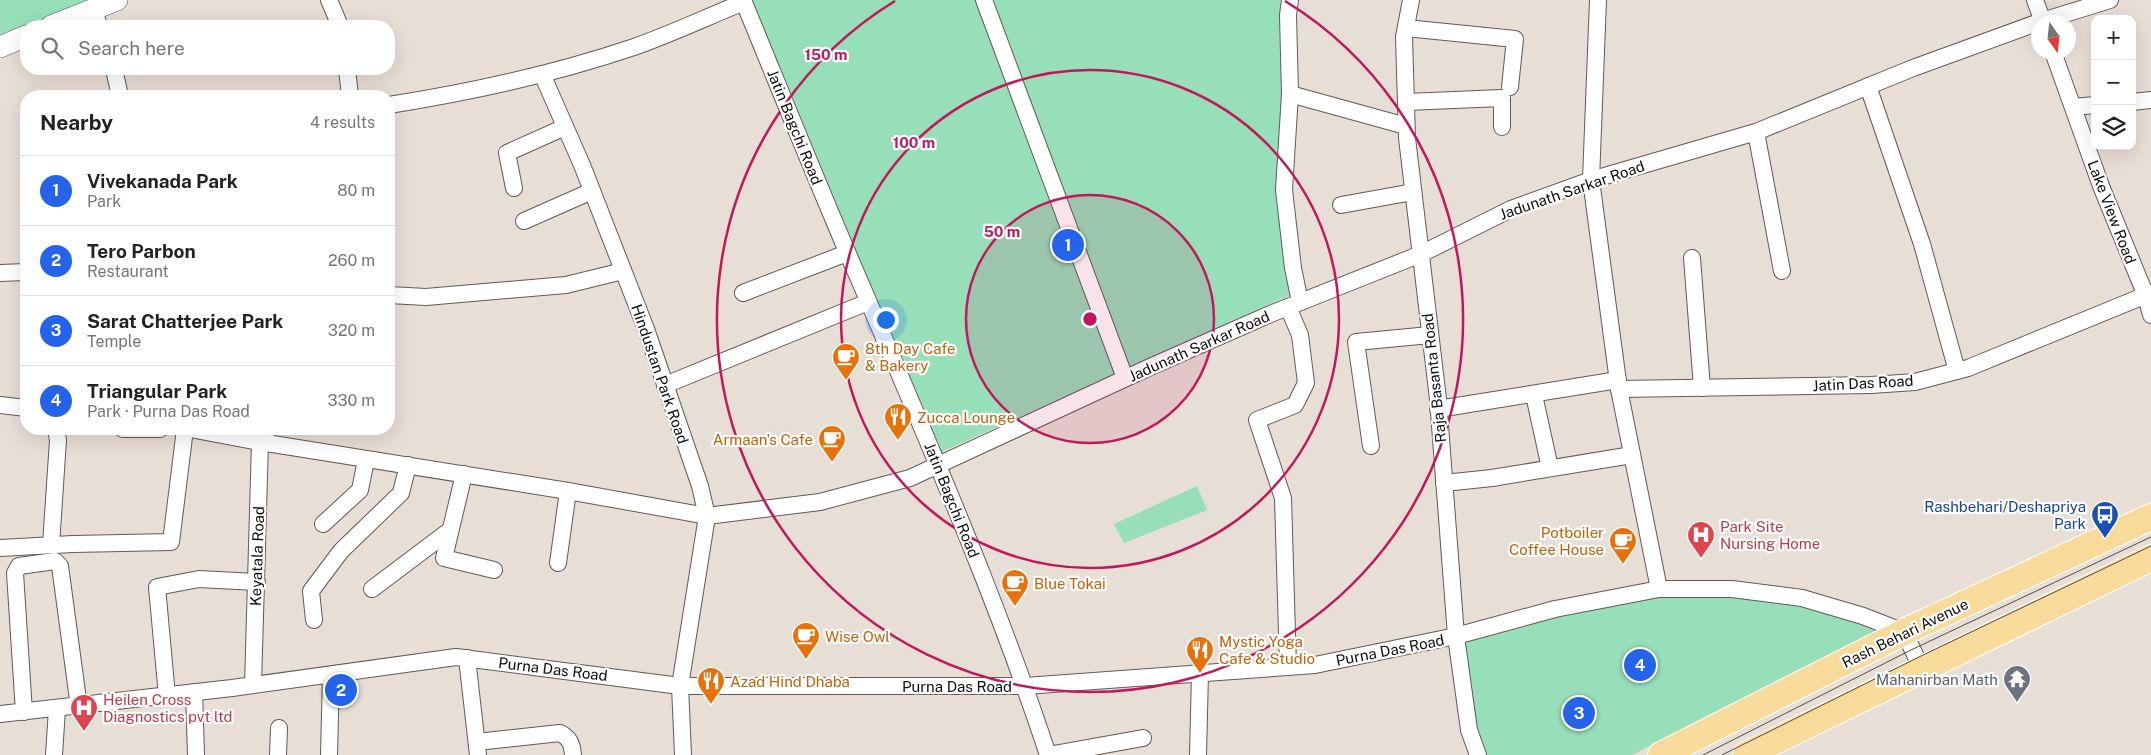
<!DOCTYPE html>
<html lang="en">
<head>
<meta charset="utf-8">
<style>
  :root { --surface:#fff; --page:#f6f6f6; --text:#222; --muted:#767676; --line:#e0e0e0; --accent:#2563eb }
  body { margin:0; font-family:"Public Sans",sans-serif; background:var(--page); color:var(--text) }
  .controls { position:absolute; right:15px; top:15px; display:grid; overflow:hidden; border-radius:10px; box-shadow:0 5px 20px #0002 }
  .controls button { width:45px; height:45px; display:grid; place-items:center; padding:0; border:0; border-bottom:1px solid var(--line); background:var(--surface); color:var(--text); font:25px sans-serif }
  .compass { position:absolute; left:2031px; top:15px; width:45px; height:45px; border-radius:50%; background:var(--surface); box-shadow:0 5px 20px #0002; rotate:165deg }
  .you { position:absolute; left:885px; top:319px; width:18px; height:18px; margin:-12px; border:4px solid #fff; border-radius:50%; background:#1a73e8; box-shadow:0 0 0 8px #1a73e833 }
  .badge { display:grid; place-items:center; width:32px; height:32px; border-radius:50%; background:var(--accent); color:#fff; font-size:16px; font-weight:700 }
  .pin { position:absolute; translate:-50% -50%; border:2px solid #fff; box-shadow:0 1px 5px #0006 }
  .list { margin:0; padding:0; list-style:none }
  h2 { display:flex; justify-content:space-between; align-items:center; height:65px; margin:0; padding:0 20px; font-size:21px }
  h2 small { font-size:16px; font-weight:400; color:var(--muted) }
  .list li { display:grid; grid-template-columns:32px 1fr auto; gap:15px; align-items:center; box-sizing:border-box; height:70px; padding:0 20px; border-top:1px solid var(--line) }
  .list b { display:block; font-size:19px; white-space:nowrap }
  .list p { margin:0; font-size:16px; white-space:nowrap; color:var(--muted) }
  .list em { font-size:16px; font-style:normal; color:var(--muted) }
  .icon { flex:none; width:28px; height:28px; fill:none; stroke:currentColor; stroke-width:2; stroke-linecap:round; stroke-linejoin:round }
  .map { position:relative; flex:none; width:2151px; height:755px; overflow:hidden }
  .search { position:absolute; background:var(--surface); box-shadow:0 5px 20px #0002; left:20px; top:20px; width:375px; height:55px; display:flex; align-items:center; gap:12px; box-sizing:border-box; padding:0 18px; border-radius:20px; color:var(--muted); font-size:19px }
  .panel { position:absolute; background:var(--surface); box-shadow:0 5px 20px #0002; left:20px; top:90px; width:375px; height:345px; border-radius:20px }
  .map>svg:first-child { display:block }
  .green { fill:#96dfb9 }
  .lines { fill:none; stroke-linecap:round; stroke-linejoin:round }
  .minor-casing { stroke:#625a53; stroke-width:18 }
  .tertiary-casing { stroke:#625a53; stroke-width:22 }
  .primary-casing { stroke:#fff; stroke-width:28 }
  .minor { stroke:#fff; stroke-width:16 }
  .tertiary { stroke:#fff; stroke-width:21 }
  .primary { stroke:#f8da9b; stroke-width:26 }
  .tram { stroke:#514d48; stroke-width:1 }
  .ring { fill:none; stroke:#c2185b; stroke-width:2.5 }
  .labels { text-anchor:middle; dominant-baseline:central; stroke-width:4.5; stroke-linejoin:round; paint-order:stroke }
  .street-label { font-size:15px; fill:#0f0c09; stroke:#fff }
  .food-label { font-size:15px; fill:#c56008; stroke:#fff; text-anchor:start }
  .transit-label { font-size:15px; fill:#164399; stroke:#fff; text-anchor:end }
  .health-label { font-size:15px; fill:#be3a42; stroke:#fff; text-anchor:start }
  .worship-label { font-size:15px; fill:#5b616d; stroke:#fff; text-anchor:end }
  .centre { fill:#c2185b; stroke:#fff; stroke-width:2.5 }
  .ring-label { font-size:15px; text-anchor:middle; font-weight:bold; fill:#c2185b; stroke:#fff; stroke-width:4.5; stroke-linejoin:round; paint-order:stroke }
</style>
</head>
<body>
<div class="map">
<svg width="2151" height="755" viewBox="0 0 2151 755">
  <rect width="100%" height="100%" fill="#e7ded6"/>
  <!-- green -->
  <g class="green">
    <polygon points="0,0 104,0 38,26 26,26 0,42"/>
    <polygon points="749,0 1285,0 1292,294 937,454"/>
    <polygon points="1197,486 1207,510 1124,543 1114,524"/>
    <polygon points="1728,593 1800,604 1886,632 1762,689 1632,755 1480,755 1460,640 1560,614 1659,595"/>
  </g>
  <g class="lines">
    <defs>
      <g id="minor">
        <polyline points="329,0 340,26"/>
        <path d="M743,0c40,97 79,195 121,291 65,153 132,306 184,464"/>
        <polyline points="984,0 1125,378"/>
        <polyline points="1290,0 1288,15 1290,94 1284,190 1293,268 1300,302"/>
        <polyline points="1411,0 1404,37 1407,138 1438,399 1456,636 1469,730 1478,755"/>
        <polyline points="1598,0 1591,180 1619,389 1659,589"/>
        <polyline points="2035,0 2043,22"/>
        <polyline points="94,9 99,26"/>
        <polyline points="1406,28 1515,39 1510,87"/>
        <polyline points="2053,52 2101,186 2146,296 2151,315"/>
        <polyline points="114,69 120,96"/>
        <polyline points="347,69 350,96"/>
        <polyline points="542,74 582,165 646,329 700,486 707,516 680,686 683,755"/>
        <polyline points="1868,86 1922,244 1957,371"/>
        <polyline points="1290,94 1406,126"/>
        <polyline points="1406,102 1502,98 1502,127"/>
        <polyline points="2132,102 2151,100"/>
        <path d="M389,105c83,-13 165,-31 245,-58 37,-13 73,-30 110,-45"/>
        <polyline points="2073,107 2095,105"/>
        <polyline points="1756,132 1782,271"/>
        <polyline points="514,188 507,153 565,127"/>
        <polyline points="1341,205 1413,192"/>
        <polyline points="524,221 592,191"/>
        <polyline points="1692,258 1702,388"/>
        <polyline points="0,273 26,272"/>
        <polyline points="743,293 847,253"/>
        <polyline points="389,295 426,297 566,285 623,271"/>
        <polyline points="665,385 868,302"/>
        <polyline points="1619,389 1871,385 1915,382 1968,368 2151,293"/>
        <polyline points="1534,395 1550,468"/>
        <polyline points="0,405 26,408"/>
        <polyline points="1438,409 1618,380"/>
        <polyline points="123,429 160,429"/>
        <polyline points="190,429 260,442 568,491 707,516 820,502 910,478 1150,367 1268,315 1421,254 1511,209 1591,180 1756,132 1913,68 2042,21 2110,0"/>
        <polyline points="1371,446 1356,342 1430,335"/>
        <polyline points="464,474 444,558 494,570"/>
        <polyline points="1444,483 1492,478 1632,455"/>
        <polyline points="323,524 360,490 366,460"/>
        <polyline points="51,545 58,440 56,429"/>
        <polyline points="0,548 73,544 171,542 185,429"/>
        <polyline points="558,563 568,491"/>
        <polyline points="372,589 449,531"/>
        <polyline points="314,620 311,591 341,551 401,493 408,465"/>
        <polyline points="467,658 478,755"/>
        <polyline points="1288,667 1283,498 1257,420 1295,405 1306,383 1300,335 1288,307"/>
        <polyline points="253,685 260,442 268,429"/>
        <polyline points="194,692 196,755"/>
        <polyline points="167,696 157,587 199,579 257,582"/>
        <polyline points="24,712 15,573 19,566 55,561 60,566 79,707"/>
        <polyline points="0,714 232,688 456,657 680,686 1025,686 1315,665 1456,636 1555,609 1659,589 1732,589 1802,598 1863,616 1904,632 1922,669"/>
        <path d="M477,742l83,-9c10,5 12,11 13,22"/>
        <polyline points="54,755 57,709"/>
        <polyline points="278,755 279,728"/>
        <polyline points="329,755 331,675"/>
        <polyline points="1048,755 1143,738"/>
        <polyline points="1198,755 1200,673"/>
      </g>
      <g id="tertiary">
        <polyline points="51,26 117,0"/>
        <polyline points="0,47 26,36"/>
      </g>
      <g id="primary">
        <polyline points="1661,755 1904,632 2151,517"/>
        <polyline points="1746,755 2151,558"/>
      </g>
    </defs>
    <!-- minor casing -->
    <use href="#minor" class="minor-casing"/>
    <!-- tertiary casing -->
    <use href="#tertiary" class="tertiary-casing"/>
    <!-- primary casing -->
    <use href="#primary" class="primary-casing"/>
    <!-- minor -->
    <use href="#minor" class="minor"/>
    <!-- tertiary -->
    <use href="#tertiary" class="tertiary"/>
    <!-- primary -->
    <use href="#primary" class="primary"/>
    <!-- tram -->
    <g class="tram">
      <polyline points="1703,755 1913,649 2151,537"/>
      <polyline points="1722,755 1921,656 2151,546"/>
    </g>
  </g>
  <!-- distance rings -->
  <circle cx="1090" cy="319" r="124" fill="#c2185b" fill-opacity=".12"/>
  <g class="ring">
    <circle cx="1090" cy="319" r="124"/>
    <circle cx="1090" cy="319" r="249"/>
    <path d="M1285 1A373 373 0 1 1 895 1"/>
  </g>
  <!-- icons -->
  <defs>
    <symbol id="cafe-pin" viewBox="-11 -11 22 30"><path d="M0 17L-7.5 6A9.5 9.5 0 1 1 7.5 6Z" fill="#e8710a" stroke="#fff"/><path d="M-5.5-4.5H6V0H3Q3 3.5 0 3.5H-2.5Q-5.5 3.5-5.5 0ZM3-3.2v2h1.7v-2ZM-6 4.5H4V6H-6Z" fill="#fff"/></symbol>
    <symbol id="restaurant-pin" viewBox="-11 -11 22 30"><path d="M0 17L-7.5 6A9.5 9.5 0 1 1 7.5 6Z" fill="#e8710a" stroke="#fff"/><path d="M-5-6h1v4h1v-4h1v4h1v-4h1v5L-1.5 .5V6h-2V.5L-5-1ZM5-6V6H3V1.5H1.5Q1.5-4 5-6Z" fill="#fff"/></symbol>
    <symbol id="bus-pin" viewBox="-11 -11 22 30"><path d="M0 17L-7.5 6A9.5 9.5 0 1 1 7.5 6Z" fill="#1a4fb4" stroke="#fff"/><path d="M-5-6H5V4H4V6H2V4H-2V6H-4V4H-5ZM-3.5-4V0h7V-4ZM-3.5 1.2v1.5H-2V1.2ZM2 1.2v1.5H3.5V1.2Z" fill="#fff"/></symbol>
    <symbol id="hospital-pin" viewBox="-11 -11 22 30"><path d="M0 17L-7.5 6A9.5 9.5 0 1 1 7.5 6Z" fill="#e0444e" stroke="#fff"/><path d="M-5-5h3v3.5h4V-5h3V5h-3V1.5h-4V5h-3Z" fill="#fff"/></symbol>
    <symbol id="temple-pin" viewBox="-11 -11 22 30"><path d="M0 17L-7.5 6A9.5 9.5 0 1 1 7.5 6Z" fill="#6b7280" stroke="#fff"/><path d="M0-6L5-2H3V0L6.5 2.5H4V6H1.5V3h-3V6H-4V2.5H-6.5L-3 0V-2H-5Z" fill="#fff"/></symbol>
  </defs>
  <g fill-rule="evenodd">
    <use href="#cafe-pin" x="830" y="341" width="32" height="43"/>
    <use href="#restaurant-pin" x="882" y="401" width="32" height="43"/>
    <use href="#cafe-pin" x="816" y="423" width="32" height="43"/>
    <use href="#bus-pin" x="2089" y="499" width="32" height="43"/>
    <use href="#hospital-pin" x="1685" y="519" width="32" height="43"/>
    <use href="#cafe-pin" x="1607" y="525" width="32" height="43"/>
    <use href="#cafe-pin" x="999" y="567" width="32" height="43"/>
    <use href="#cafe-pin" x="790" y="620" width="32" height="43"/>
    <use href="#restaurant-pin" x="1184" y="634" width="32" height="43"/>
    <use href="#temple-pin" x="2001" y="663" width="32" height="43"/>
    <use href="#restaurant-pin" x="695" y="665" width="32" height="43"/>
    <use href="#hospital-pin" x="68" y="692" width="32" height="43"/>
  </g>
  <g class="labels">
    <!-- street labels -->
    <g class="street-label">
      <text transform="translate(795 127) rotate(68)">Jatin Bagchi Road</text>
      <text transform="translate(1572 190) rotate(-19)">Jadunath Sarkar Road</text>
      <text transform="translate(2112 212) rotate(69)">Lake View Road</text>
      <text transform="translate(1199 346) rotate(-24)">Jadunath Sarkar Road</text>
      <text transform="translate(660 374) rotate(71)">Hindustan Park Road</text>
      <text transform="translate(1434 378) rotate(-96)">Raja Basanta Road</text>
      <text transform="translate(1863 383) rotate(-3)">Jatin Das Road</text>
      <text transform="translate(952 500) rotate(68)">Jatin Bagchi Road</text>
      <text transform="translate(257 556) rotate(-88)">Keyatala Road</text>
      <text transform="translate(1905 633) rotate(-26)">Rash Behari Avenue</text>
      <text transform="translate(1390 650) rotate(-11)">Purna Das Road</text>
      <text transform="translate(553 669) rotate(7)">Purna Das Road</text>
      <text x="957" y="686">Purna Das Road</text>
    </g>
    <!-- food labels -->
    <g class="food-label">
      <text x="865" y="348">8th Day Cafe<tspan x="865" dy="17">&amp; Bakery</tspan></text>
      <text x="917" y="417">Zucca Lounge</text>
      <text x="813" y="439" text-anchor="end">Armaan's Cafe</text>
      <text x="1604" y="532" text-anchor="end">Potboiler<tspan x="1604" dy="17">Coffee House</tspan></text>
      <text x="1034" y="583">Blue Tokai</text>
      <text x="825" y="636">Wise Owl</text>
      <text x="1219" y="641">Mystic Yoga<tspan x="1219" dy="17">Cafe &amp; Studio</tspan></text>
      <text x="730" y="681">Azad Hind Dhaba</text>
    </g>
    <!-- transit labels -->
    <g class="transit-label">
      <text x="2086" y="506">Rashbehari/Deshapriya<tspan x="2086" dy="17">Park</tspan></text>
    </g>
    <!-- health labels -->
    <g class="health-label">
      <text x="1720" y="526">Park Site<tspan x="1720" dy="17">Nursing Home</tspan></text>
      <text x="103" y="699">Heilen Cross<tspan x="103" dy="17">Diagnostics pvt ltd</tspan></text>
    </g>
    <!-- worship labels -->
    <g class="worship-label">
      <text x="1998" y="679">Mahanirban Math</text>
    </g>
  </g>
  <circle cx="1090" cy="319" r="8" class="centre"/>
  <g class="ring-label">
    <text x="826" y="60">150 m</text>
    <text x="914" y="148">100 m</text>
    <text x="1002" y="237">50 m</text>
  </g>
</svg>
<div class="controls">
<button>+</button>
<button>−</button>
<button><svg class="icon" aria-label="layers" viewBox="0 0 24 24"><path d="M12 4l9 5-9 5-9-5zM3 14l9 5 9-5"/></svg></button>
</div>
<svg class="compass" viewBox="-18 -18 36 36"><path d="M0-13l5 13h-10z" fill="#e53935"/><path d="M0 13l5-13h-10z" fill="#767676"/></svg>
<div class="you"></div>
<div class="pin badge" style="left:1068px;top:245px">1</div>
<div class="pin badge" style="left:341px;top:690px">2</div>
<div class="pin badge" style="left:1579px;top:713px">3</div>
<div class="pin badge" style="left:1640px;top:665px">4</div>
<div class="search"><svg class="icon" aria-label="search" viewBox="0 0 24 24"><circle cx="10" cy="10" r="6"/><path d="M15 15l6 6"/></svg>Search here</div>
<section class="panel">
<h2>Nearby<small>4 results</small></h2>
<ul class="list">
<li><span class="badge">1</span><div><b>Vivekanada Park</b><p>Park</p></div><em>80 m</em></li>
<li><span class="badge">2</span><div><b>Tero Parbon</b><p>Restaurant</p></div><em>260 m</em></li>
<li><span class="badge">3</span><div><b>Sarat Chatterjee Park</b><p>Temple</p></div><em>320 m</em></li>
<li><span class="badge">4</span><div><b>Triangular Park</b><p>Park · Purna Das Road</p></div><em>330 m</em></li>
</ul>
</section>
</div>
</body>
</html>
